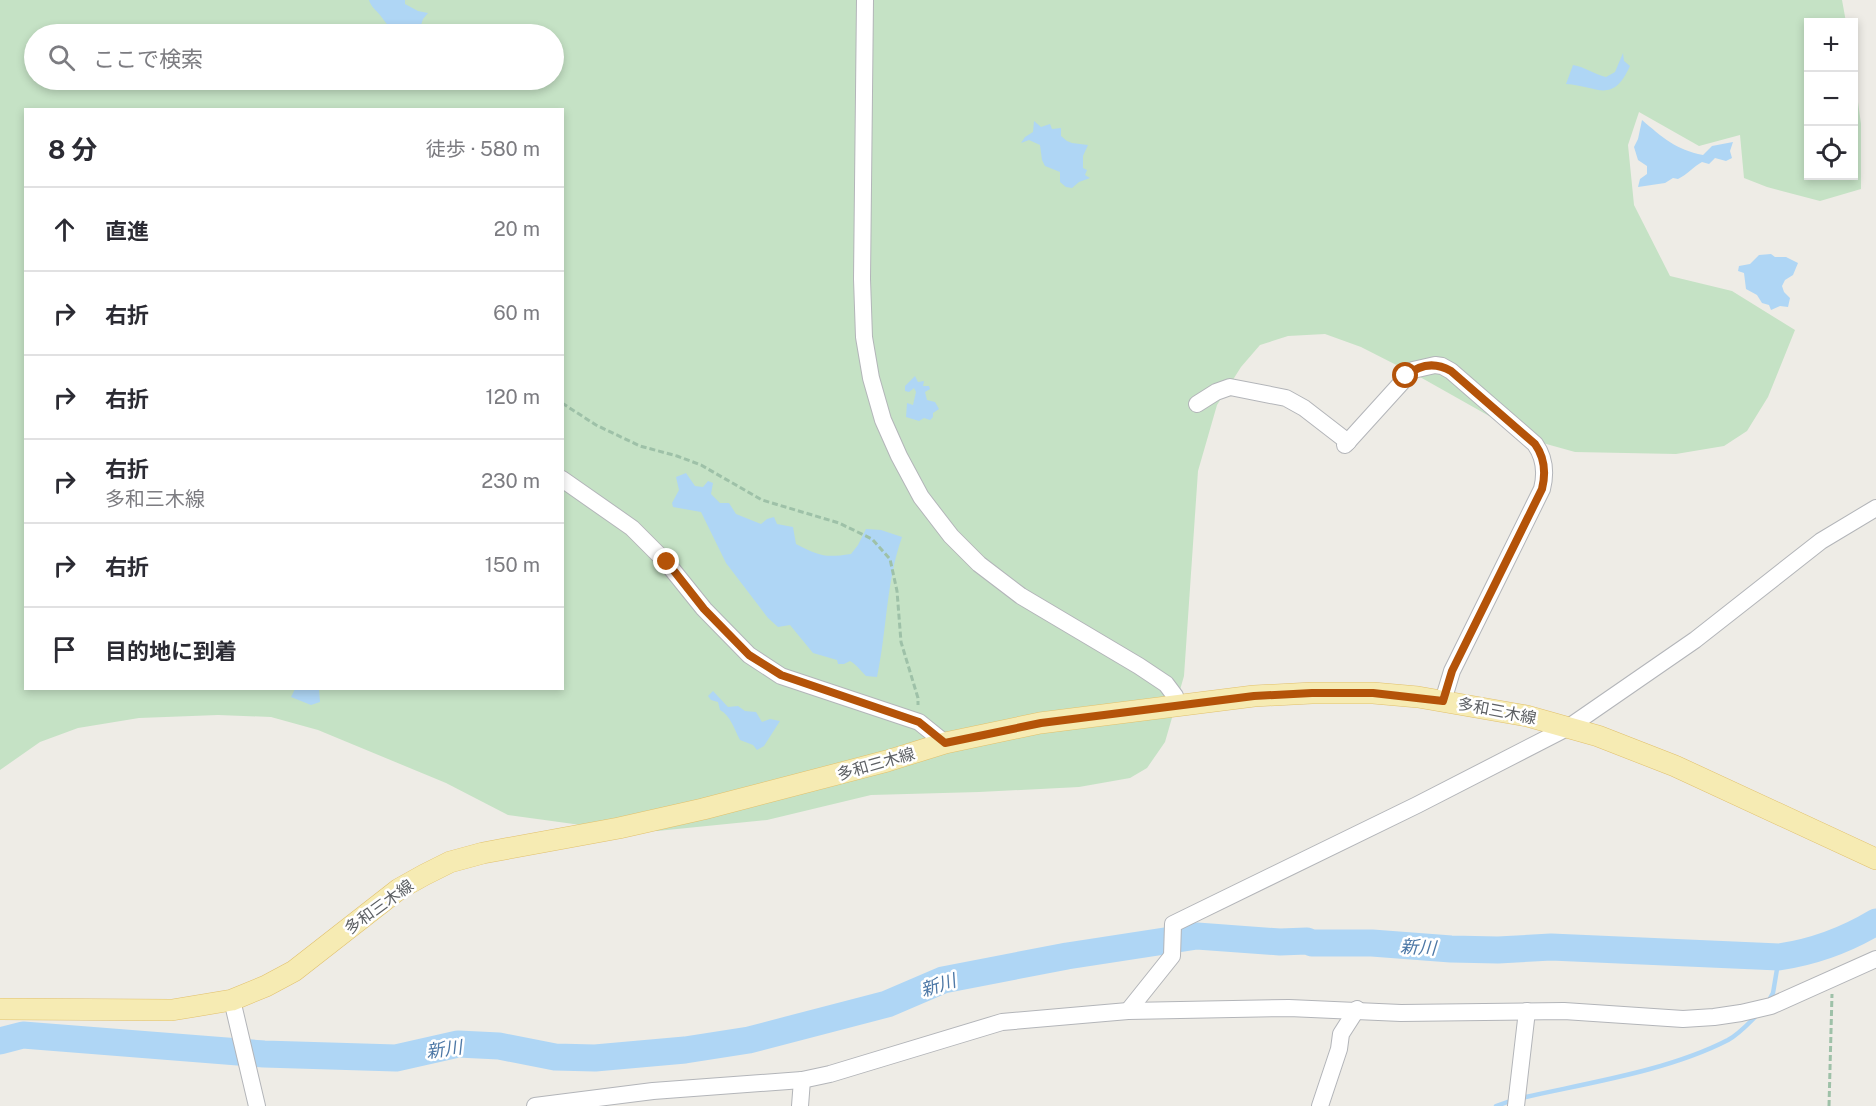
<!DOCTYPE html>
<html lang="ja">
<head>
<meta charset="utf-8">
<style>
  :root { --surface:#fff; --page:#f2f2f3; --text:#2b2b33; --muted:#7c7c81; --line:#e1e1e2 }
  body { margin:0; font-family:"Public Sans","Noto Sans JP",sans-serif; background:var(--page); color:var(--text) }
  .controls { position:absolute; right:18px; top:18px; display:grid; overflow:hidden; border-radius:0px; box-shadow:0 3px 9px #0003 }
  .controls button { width:54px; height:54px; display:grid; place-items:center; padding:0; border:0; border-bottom:2px solid var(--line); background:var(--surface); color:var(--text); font:30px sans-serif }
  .stop { position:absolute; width:18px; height:18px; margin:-14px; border:4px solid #b45309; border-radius:50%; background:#fff }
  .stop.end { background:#b45309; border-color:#fff; box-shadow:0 2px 6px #0008 }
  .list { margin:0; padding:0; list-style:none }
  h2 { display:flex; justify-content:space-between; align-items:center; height:78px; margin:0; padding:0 24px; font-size:26px }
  h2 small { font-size:20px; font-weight:400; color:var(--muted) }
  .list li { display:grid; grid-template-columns:39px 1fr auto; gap:18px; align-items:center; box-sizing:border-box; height:84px; padding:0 24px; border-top:2px solid var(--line) }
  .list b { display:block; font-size:22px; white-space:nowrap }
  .list p { margin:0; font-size:20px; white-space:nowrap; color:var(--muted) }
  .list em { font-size:20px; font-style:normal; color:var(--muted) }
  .icon { flex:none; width:33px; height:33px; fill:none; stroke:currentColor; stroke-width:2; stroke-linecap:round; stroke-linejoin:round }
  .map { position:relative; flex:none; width:1876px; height:1106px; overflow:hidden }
  .search { position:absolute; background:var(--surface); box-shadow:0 3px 9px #0003; left:24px; top:24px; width:540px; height:66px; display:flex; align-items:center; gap:15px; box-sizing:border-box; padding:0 21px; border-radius:33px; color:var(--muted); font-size:22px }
  .panel { position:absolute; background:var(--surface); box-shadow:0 3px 9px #0003; left:24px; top:108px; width:540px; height:582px; border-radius:0px }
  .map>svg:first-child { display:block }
  .green { fill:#c5e2c5; fill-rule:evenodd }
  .water { fill:#afd6f5 }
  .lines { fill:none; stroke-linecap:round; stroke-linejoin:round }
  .stream { stroke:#afd6f5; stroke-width:4.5 }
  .river { stroke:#afd6f5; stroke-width:27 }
  .minor-casing { stroke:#b3b5b9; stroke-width:18 }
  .major-casing { stroke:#e1c06c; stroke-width:22 }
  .path { stroke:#9ec1a8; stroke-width:3; stroke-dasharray:6 3; stroke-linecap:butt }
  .minor { stroke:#fff; stroke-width:16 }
  .major { stroke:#f6ebb3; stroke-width:21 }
  .route { stroke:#b45309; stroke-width:8 }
  .labels { text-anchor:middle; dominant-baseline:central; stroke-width:5; stroke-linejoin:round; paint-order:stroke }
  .street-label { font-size:16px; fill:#5d6064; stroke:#fff }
  .water-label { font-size:18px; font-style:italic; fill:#4d78a6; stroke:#fff }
</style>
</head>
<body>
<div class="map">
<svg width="1876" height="1106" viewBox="0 0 1876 1106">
  <rect width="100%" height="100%" fill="#eeece6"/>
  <!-- green -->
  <path class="green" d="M0,0h1842l4,22h-38v154h46v-103l7,51v65l-41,12 -53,-14 -23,-9 -4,-43 -41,11 -60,-34 -11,33 6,60 36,71 62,15 63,39 -27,67 -21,34 -23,15 -48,8 -101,-2 -43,-12 -112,-63 -59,-30 -36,-13 -37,2 -28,9 -19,22 -24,38 -19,66 -14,205 -19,66 -18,26 -17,10 -51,9 -100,5 -108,3 -104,25 -110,11 -76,-6 -73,-10 -62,-32 -128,-53 -47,-13 -53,-2 -79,3 -61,10 -38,14 -40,28zM34,34h520v46h-520zM26,110h536v578h-536z"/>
  <!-- water -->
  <g class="water">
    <path d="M369,0h36v4l13,7 10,2 -5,6 -3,9c-23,9 -26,6 -40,-13 -4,-5 -9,-8 -11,-15z"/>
    <path d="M1623,53l1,8 6,5c-18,39 -32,20 -64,18l7,-19c12,2 21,9 33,12l9,-5z"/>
    <path d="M1642,120c20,17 34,30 61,35l9,-9 21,-4 -3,9 2,7 -6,3 -11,-3 -6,6 -7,-2c-9,5 -14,12 -24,17l-5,-1 -8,5 -27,4 2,-8 7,-5v-8l-9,-6 -4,-13 4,-8z"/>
    <polygon points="1034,121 1041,127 1050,124 1052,129 1061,128 1061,136 1067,141 1072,143 1088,145 1083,156 1083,168 1087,170 1085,175 1090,178 1079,182 1072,188 1066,187 1060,182 1060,172 1045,166 1042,160 1040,145 1029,140 1021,143 1025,137 1033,132"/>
    <polygon points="1771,254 1775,257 1786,257 1798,263 1793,275 1785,280 1782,286 1784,292 1790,298 1788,307 1780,306 1771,310 1769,305 1762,303 1757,295 1746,289 1744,273 1738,271 1739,266 1750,264 1759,255"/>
    <polygon points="915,376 918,382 924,381 923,386 929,386 930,389 925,392 927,400 935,402 939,409 933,413 933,417 930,420 924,418 919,421 906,417 907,403 913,405 916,392 914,388 909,392 905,391 905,386"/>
    <path d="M686,473l9,13 8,1 5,-6 5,2 -2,11 9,9h9l7,11 25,10 6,-5 7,-2 3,7 16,3 3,17c24,12 28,14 55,10l7,-9 8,-16 15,1 21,7c-16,45 -15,93 -25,140l-11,-1c-6,-6 -9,-11 -16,-15l-6,3h-6l-1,-4 -24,-7 -23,-28 -12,2 -10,-9 -42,-55 -25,-51 -28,-5 -1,-4 7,-13 -3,-13z"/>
    <polygon points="295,689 319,689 320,702 311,705 291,697"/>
    <path d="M713,691l15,16 10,-1 7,5 11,1 6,10 8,-3 10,2 -16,25 -7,4 -4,-5 -13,-5c-6,-11 -9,-24 -20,-30l-2,-8 -7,-2 -3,-4z"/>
  </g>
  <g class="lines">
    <!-- stream -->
    <g class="stream">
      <polyline points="1769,1000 1773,993 1779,957"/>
      <path d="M1521,1098c66,-15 147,-27 207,-58 11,-6 20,-16 28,-24"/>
      <polyline points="1496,1106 1513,1100"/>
    </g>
    <!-- river -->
    <path class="river" d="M0,1041l23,-6 241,19 132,4 62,-14 41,2 56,11 40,1 90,-8 64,-10 138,-36 56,-24 124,-24 130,-20 83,6 27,-1 5,2h60l79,6 47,1 53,-3 228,10c34,-5 67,-17 97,-35"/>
    <defs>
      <g id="minor">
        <polyline points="865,0 862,279 864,337 871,378 883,420 899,456 921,497 951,536 979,564 1021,596 1139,666 1166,684 1175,696 1178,705"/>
        <polyline points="1197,404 1216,392 1230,387 1286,398 1304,408 1348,442"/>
        <path d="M1345,445l68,-75 22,-5 7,1 9,5 84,73c10,14 11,29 7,45l-90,182 -9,30"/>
        <polyline points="562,479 632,528 667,563 704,609 749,655 781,676 919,722 945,743"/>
        <polyline points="232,1000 257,1106"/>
        <polyline points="1128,1011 1172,956 1173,924 1417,805 1569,727 1695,640 1821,541 1876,508"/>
        <polyline points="535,1106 653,1091 802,1080 830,1074 1002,1022 1128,1011 1289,1008 1401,1013 1564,1011 1683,1019 1714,1017 1741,1013 1771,1006 1876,959"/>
        <polyline points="800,1106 802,1080"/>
        <polyline points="1320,1106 1339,1049 1341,1034 1357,1009"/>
        <polyline points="1516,1106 1527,1011"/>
      </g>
      <polyline id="major" points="0,1009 172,1010 232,1000 266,986 294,971 399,889 424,875 450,862 483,853 619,828 703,809 887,761 945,743 1040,723 1254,696 1312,693 1373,693 1418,697 1527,716 1598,736 1675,766 1876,859"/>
    </defs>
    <!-- minor casing -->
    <use href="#minor" class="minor-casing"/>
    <!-- major casing -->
    <use href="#major" class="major-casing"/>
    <!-- path -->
    <g class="path">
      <polyline points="562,403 596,425 640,446 677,456 701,465 762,500 839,523 872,539 890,559 897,591 901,642 918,698 918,705"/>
      <polyline points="1829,1106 1832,994"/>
    </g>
    <!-- minor -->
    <use href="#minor" class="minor"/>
    <!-- major -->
    <use href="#major" class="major"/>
  </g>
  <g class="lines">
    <!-- route -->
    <path class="route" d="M667,562l37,47 45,46 32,20 138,47 26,21 96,-20 213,-27 58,-3h61l70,8 9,-30 90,-182c4,-16 3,-31 -7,-45l-84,-73c-16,-9 -31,-7 -45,5"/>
  </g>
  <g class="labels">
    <!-- street labels -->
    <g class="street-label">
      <text transform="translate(1497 711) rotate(11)">多和三木線</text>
      <text transform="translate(876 764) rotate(-16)">多和三木線</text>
      <text transform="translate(379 907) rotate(-36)">多和三木線</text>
    </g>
    <!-- water labels -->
    <g class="water-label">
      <text transform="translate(1418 947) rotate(3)">新川</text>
      <text transform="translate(938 985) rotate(-18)">新川</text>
      <text transform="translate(444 1049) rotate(-8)">新川</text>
    </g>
  </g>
</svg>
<div class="controls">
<button>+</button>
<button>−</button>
<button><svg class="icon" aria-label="locate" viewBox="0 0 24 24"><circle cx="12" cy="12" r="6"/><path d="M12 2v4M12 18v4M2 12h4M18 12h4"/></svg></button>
</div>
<div class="stop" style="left:1406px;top:376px"></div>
<div class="stop end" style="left:667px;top:562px"></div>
<div class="search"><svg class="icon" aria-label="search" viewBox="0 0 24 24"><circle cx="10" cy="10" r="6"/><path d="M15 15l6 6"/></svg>ここで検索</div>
<section class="panel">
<h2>8 分<small>徒歩 · 580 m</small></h2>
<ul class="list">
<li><svg class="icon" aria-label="ahead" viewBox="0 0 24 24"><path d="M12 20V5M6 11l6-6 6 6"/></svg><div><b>直進</b></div><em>20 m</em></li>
<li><svg class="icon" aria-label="right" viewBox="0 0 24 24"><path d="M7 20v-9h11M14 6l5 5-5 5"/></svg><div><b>右折</b></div><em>60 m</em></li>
<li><svg class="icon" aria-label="right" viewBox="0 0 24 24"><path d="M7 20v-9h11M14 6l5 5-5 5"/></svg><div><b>右折</b></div><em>120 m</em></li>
<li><svg class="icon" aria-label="right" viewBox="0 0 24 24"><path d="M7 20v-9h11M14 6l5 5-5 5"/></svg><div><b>右折</b><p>多和三木線</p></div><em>230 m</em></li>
<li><svg class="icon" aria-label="right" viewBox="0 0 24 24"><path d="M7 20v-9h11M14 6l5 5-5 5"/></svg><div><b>右折</b></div><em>150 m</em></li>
<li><svg class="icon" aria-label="arrive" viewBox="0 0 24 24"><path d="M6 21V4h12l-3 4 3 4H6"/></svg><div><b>目的地に到着</b></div></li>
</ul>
</section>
</div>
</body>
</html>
